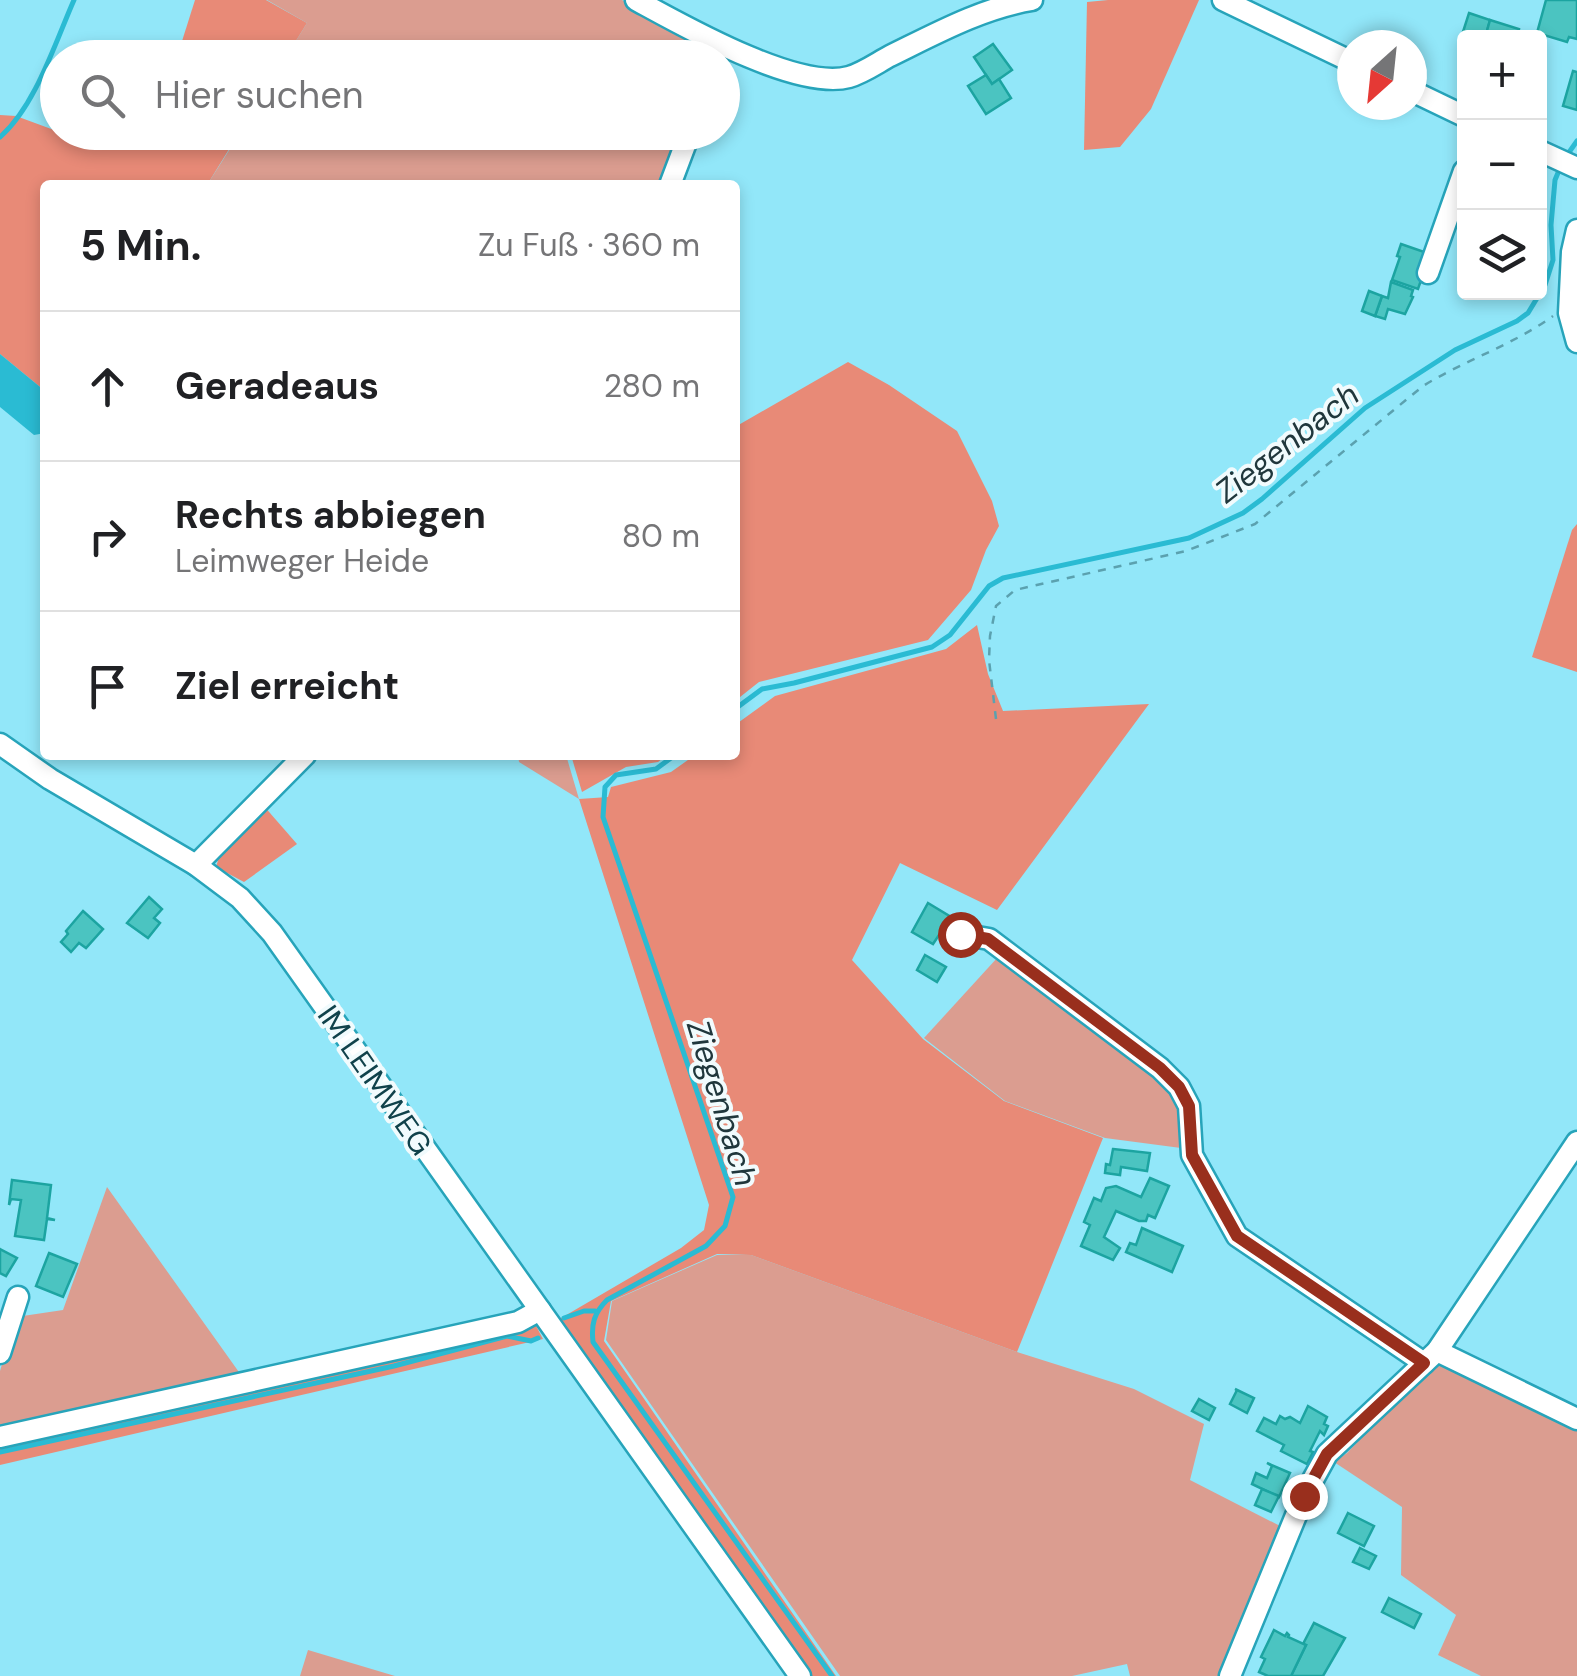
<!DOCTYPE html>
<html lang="de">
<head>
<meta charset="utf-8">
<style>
  :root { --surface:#fff; --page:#f2f2f2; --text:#202124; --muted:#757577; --line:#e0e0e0 }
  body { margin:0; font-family:"DM Sans",sans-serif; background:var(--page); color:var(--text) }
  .controls { position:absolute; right:30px; top:30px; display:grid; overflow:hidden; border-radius:10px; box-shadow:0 5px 15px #0003 }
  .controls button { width:90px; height:90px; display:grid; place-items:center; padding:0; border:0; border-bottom:2px solid var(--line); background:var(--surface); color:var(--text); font:50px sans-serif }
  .compass { position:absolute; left:1337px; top:30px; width:90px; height:90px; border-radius:50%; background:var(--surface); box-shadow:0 5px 15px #0003; rotate:207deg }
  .stop { position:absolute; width:30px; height:30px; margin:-22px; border:8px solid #992f1d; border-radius:50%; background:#fff }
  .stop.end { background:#992f1d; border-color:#fff; box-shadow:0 2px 10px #0008 }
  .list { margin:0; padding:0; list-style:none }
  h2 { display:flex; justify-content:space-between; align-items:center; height:130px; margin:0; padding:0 40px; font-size:42px }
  h2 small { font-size:32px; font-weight:400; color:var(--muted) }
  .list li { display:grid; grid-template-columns:65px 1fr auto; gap:30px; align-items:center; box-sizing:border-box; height:150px; padding:0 40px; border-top:2px solid var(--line) }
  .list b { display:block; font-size:38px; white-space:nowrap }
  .list p { margin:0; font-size:32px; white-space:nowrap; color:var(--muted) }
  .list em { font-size:32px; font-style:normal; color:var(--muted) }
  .icon { flex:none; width:55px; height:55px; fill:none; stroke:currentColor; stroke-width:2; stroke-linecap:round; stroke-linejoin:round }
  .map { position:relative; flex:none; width:1577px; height:1676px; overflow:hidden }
  .search { position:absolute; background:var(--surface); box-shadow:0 5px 15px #0003; left:40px; top:40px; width:700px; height:110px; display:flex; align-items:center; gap:25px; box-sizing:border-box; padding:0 35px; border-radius:55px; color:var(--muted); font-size:38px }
  .panel { position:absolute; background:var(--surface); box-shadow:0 5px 15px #0003; left:40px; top:180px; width:700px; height:580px; border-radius:10px }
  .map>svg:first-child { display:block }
  .green { fill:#db9d90 }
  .forest { fill:#e88a77 }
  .water { fill:#2abbd3 }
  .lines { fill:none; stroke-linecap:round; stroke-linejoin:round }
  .stream { stroke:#2abbd3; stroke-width:5 }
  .building { fill:#4bc4c1; stroke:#1ca4a1; stroke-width:2.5 }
  .minor-casing { stroke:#27a4ba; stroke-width:25 }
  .path { stroke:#5ba1af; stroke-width:2.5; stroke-dasharray:8 8; stroke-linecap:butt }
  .minor { stroke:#fff; stroke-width:20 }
  .route { stroke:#992f1d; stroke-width:12 }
  .labels { text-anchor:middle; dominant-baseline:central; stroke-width:8; stroke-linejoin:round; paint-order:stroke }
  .street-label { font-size:30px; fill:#10424b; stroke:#f1fbfd }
  .water-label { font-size:32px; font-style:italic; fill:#20373c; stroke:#f1fbfd }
</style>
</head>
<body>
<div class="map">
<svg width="1577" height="1676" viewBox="0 0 1577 1676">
  <rect width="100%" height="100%" fill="#92e7f9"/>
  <!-- green -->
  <g class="green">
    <polygon points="267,0 622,0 700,42 706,57 286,57 307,23"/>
    <polygon points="240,133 682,133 663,185 207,185"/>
    <polygon points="518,755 566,755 579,799 519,762"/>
    <polygon points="998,957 1159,1075 1181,1110 1181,1148 1105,1138 1005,1101 924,1038"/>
    <polygon points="107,1187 241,1375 0,1432 0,1371 16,1317 63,1310"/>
    <polygon points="717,1255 751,1255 1017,1352 1134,1389 1204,1424 1190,1480 1282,1527 1225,1676 1130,1676 1127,1664 1072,1676 840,1676 606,1340 612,1301"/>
    <polygon points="1445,1364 1577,1427 1577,1676 1481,1676 1438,1655 1456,1615 1401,1575 1402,1507 1334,1462 1347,1453 1426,1370"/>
    <polygon points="308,1650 395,1676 300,1676"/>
  </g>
  <!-- forest -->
  <g class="forest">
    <polygon points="195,0 266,0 307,23 286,57 177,57"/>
    <polygon points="1108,0 1199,0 1151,109 1120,147 1084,150 1087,2"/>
    <polygon points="0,115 16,116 73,137 83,132 239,133 207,185 45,185 45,391 0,354"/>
    <polygon points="848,362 889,385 957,431 992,501 999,526 986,550 971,590 928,640 759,682 735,701 735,427"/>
    <polygon points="1577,524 1577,672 1532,657 1572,530"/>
    <polygon points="977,625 988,674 1003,711 1149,704 997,910 900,863 852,960 923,1039 1004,1101 1103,1138 1017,1352 751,1255 717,1254 611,1301 604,1341 836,1676 809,1676 556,1321 681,1248 704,1230 709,1205 579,799 608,797 611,787 671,772 695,755 735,755 735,725 775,696 946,649"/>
    <polygon points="571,755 667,755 658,762 626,767 582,792"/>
    <polygon points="263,805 297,844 244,882 216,867 222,847"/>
    <polygon points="535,1324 543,1339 0,1465 0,1446"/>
  </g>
  <!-- water -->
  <polygon class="water" points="0,354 45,391 45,433 34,435 0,407"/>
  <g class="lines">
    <!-- stream -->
    <g class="stream">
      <path d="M0,137c35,-30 55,-94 74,-137"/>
      <polyline points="1565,158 1577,141"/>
      <polyline points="735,709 762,689 794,683 932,647 950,635 989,586 1003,578 1189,538 1243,513 1262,499 1365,408 1455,350 1517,321 1528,313 1545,285 1553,260 1551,225 1555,180 1560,168"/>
      <path d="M675,755l-19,14 -40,6 -11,12 -2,30 130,380 -8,29 -19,20 -99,54c-13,13 -16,24 -14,42l239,334"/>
      <polyline points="564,1318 584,1311 595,1311"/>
      <polyline points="0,1452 394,1366 507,1336 531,1341 538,1338"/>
    </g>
  </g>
  <!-- building -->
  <g class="building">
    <polygon points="1546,0 1577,0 1577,39 1569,37 1567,42 1537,33"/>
    <polygon points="1469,13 1490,20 1485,38 1462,35"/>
    <polygon points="1490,20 1519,29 1517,38 1485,38"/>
    <polygon points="993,44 1012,70 992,84 974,57"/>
    <polygon points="1573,71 1577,72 1577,110 1563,106"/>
    <polygon points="986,75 992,84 999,79 1011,98 986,114 968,86"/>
    <polygon points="1401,244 1430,254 1418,289 1392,280 1400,257 1397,256"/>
    <polygon points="1391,282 1413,290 1411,296 1413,297 1405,314 1388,309 1385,319 1375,316 1382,296 1388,298"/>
    <polygon points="1369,291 1382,296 1375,316 1362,311"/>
    <polygon points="149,897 162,909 154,918 160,923 148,938 127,923"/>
    <polygon points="928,903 951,917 933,944 912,932"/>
    <polygon points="83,911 103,929 86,948 79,943 71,952 61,942 68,934 66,931"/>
    <polygon points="925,955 946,967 937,982 917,970"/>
    <polygon points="1113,1149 1150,1153 1147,1171 1121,1167 1120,1175 1105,1173 1106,1164 1110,1165"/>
    <polygon points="1150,1178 1169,1186 1155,1218 1148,1215 1146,1221 1139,1221 1116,1211 1104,1237 1120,1248 1113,1260 1081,1246 1090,1225 1084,1222 1094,1198 1101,1201 1106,1188 1116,1186 1141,1197"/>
    <polygon points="12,1180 51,1185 47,1218 55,1220 47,1219 44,1240 15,1236 21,1200 11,1199 9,1205"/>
    <polygon points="1142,1228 1183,1246 1172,1272 1126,1252 1130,1243 1136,1245"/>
    <polygon points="0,1249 17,1258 6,1276 0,1273"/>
    <polygon points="49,1253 77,1264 63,1297 36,1286"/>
    <polygon points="1235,1389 1254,1398 1247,1413 1230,1404 1237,1390"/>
    <polygon points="1199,1399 1215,1408 1209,1420 1192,1411"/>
    <polygon points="1308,1406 1327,1417 1324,1424 1328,1426 1324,1435 1320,1431 1310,1451 1313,1452 1307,1464 1281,1451 1284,1445 1257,1431 1264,1418 1276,1424 1280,1416 1285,1419 1290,1417 1300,1423"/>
    <polygon points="1267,1463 1290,1473 1279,1497 1252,1484 1256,1473 1267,1478 1272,1466"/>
    <polygon points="1262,1489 1279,1496 1271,1512 1255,1505"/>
    <polygon points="1348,1513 1374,1526 1364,1546 1338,1533"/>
    <polygon points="1360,1548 1376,1556 1369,1569 1353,1562"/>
    <polygon points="1389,1598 1421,1614 1414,1628 1382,1612"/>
    <polygon points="1314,1623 1345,1638 1323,1676 1291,1676 1306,1645 1303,1644"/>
    <polygon points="1274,1630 1285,1636 1287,1633 1289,1635 1288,1637 1306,1645 1291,1676 1268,1676 1259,1672 1265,1659 1261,1657"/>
  </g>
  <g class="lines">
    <defs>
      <g id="minor">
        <path d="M636,0c46,25 161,91 213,77 14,-4 28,-14 41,-21 45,-22 92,-48 142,-56"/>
        <polyline points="1223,0 1352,62"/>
        <polyline points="1412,91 1464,116"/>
        <polyline points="1540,151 1577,168"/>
        <polyline points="670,185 690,132"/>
        <polyline points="1577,230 1572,252 1569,313 1577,342"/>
        <polyline points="1428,273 1464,171"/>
        <polyline points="0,744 50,779 196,865 240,898 272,933 800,1676"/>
        <polyline points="196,865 305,755"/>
        <polyline points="960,934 989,939 1160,1068 1179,1087 1189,1106 1192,1155 1237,1236 1424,1363"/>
        <polyline points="1437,1351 1577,1419"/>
        <polyline points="0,1353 18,1297"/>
        <polyline points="0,1437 518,1322 540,1310"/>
        <polyline points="1230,1676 1304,1496 1327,1454 1437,1351 1577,1142"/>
      </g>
    </defs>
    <!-- minor casing -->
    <use href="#minor" class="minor-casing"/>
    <!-- path -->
    <path class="path" d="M996,719l-7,-59 1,-24 6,-30 19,-16 171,-39 69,-27 168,-138c42,-26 90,-41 130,-70"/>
    <!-- minor -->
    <use href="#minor" class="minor"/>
  </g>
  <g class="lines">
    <!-- route -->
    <polyline class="route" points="960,934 988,939 1160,1068 1179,1087 1189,1106 1192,1155 1237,1236 1424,1363 1327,1454 1304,1496"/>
  </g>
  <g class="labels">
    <!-- street labels -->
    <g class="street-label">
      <text transform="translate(375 1080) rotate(55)">IM LEIMWEG</text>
    </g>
    <!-- water labels -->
    <g class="water-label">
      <text transform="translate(1287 443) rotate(-38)">Ziegenbach</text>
      <text transform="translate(722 1103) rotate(73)">Ziegenbach</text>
    </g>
  </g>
</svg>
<div class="controls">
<button>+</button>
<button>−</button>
<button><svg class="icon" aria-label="layers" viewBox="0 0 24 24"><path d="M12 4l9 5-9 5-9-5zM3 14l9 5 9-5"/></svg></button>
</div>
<svg class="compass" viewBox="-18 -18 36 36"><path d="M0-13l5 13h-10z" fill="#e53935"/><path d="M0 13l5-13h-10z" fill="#757577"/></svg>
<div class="stop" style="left:960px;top:934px"></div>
<div class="stop end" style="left:1304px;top:1496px"></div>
<div class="search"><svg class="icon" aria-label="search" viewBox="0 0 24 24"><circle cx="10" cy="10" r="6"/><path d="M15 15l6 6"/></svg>Hier suchen</div>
<section class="panel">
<h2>5 Min.<small>Zu Fuß · 360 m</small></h2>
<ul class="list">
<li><svg class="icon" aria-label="ahead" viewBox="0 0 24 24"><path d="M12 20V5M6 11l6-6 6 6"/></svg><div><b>Geradeaus</b></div><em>280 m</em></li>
<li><svg class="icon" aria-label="right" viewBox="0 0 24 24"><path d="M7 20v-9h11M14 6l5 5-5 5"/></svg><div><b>Rechts abbiegen</b><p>Leimweger Heide</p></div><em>80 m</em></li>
<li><svg class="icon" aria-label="arrive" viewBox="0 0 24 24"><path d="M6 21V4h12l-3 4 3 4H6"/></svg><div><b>Ziel erreicht</b></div></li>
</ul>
</section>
</div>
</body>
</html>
